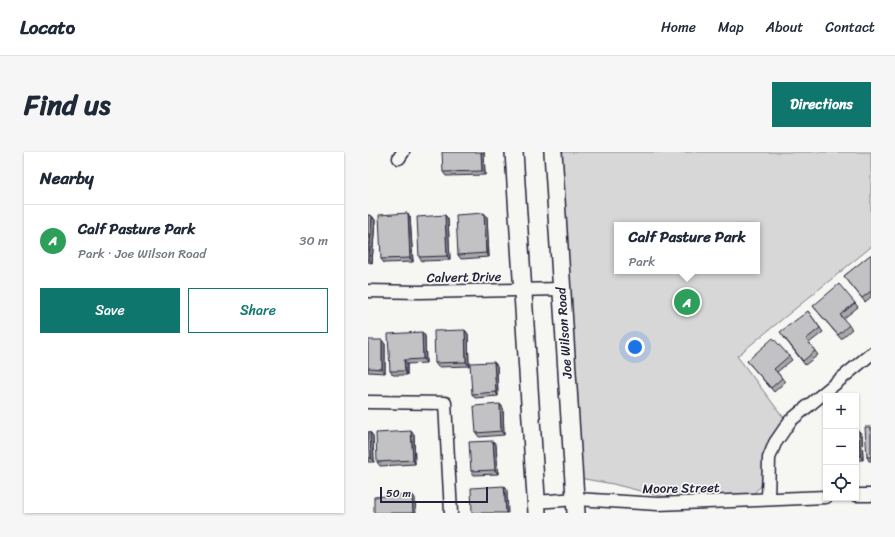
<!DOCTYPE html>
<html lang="en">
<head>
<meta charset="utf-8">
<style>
  :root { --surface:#fff; --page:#f6f6f7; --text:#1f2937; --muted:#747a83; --line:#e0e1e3; --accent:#0f766e }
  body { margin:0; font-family:Sriracha,sans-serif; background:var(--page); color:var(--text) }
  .controls { position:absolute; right:12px; bottom:12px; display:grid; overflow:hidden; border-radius:0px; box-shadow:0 1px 3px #0004 }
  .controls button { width:36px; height:36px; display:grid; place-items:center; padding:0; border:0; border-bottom:1px solid var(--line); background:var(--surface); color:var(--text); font:20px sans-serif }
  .scale { position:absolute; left:12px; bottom:10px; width:108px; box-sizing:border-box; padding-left:4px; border:2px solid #22223b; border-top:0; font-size:11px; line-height:14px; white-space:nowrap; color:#22223b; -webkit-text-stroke:3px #f6f6f2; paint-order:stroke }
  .you { position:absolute; left:267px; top:195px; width:14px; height:14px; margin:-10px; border:3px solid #fff; border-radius:50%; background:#1a73e8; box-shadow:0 0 0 6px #1a73e833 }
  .badge { display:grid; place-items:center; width:26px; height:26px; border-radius:50%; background:var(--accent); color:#fff; font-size:13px; font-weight:700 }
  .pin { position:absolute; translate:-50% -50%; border:2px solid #fff; box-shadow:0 1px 4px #0006 }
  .popup { position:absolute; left:246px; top:70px; width:146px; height:52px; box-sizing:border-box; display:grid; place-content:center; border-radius:0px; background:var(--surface); filter:drop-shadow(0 1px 3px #0005); font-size:13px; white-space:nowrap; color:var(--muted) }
  .popup b { font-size:15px; color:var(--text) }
  .popup::after { content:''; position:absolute; left:50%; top:100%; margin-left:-8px; border:8px solid transparent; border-top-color:var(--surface) }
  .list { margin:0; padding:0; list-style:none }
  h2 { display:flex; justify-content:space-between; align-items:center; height:52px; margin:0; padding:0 16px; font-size:17px }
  h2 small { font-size:13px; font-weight:400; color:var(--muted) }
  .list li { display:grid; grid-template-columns:26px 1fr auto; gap:12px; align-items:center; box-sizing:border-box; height:72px; padding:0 16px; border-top:1px solid var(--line) }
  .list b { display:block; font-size:15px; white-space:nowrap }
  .list p { margin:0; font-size:13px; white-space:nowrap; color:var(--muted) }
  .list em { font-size:13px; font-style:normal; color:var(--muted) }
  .actions { display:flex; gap:8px; padding:12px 16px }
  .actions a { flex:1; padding:9px 0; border:1px solid var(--accent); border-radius:0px; text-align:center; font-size:14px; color:var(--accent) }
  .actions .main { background:var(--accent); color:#fff }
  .icon { flex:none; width:22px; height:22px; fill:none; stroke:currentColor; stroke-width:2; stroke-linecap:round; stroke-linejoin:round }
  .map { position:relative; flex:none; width:503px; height:361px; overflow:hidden; border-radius:0px }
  header { display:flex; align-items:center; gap:24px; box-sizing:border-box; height:56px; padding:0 20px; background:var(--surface); border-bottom:1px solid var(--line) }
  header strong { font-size:19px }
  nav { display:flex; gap:22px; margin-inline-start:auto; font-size:14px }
  .intro { display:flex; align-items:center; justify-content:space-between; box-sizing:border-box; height:96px; padding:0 24px }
  h1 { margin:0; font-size:28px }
  .button { padding:10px 18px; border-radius:0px; background:var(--accent); color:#fff; font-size:14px; font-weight:700 }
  main { display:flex; gap:24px; padding:0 24px }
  aside { flex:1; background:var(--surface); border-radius:0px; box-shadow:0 1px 3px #0004 }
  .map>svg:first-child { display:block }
  .green { fill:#d7d7d7; stroke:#7c7c89; fill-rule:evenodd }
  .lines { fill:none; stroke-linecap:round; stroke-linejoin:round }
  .minor-casing { stroke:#22223b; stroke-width:15 }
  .secondary-casing { stroke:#22223b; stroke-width:20 }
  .minor { stroke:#f6f6f2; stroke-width:12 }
  .secondary { stroke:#f6f6f2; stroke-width:17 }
  .wall { fill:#a7a7a9; stroke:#22223b }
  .shaded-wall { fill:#888889; stroke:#22223b }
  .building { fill:#c2c2c4; stroke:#22223b }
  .labels { text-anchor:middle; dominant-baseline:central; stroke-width:3.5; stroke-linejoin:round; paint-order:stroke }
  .street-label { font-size:13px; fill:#22223b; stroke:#f6f6f2 }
</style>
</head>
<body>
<header>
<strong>Locato</strong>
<nav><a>Home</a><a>Map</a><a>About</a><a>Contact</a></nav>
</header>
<div class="intro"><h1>Find us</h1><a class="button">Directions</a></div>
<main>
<aside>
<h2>Nearby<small></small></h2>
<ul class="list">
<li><span class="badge" style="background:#2e9e5b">A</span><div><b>Calf Pasture Park</b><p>Park · Joe Wilson Road</p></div><em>30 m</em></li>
</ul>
<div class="actions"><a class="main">Save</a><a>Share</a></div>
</aside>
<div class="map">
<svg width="503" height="361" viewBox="0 0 503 361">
  <rect width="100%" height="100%" fill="#f6f6f2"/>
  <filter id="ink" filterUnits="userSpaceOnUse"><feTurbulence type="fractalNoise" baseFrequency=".025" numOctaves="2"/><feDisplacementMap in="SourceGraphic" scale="8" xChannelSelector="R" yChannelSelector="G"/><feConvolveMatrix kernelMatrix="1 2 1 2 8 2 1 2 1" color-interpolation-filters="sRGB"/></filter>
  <g filter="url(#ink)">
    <!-- green -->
    <path class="green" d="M193,0h310v95l-134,109 47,62 -10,18 -13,50 -8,8 -89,3 -51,-13 -34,-6zM249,73h140v46h-140z"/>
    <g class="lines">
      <defs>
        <g id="minor">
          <polyline points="31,6 35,0"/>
          <polyline points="0,139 52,140 193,137"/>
          <polyline points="0,250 77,251 83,361"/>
          <polyline points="488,343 503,343"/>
          <polyline points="400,347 401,306 407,291 422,269 503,202"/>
          <polyline points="168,350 208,347 290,352 458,345"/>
        </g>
        <g id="secondary">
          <polyline points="146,0 169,361"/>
          <polyline points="185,0 208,361"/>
        </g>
      </defs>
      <!-- minor casing -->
      <use href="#minor" class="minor-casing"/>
      <!-- secondary casing -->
      <use href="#secondary" class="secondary-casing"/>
      <!-- minor -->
      <use href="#minor" class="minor"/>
      <!-- secondary -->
      <use href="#secondary" class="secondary"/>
    </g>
    <!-- wall -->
    <g class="wall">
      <polygon points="116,0 117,23 78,24 75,20"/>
      <polygon points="116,61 119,65 121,105 93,107 90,103"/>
      <polygon points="0,63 4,64 7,68 4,111 0,110"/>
      <polygon points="77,63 80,67 82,108 54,109 51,105"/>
      <polygon points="42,65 45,110 16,111 13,107"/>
      <polygon points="503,103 503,145 497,150 476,124"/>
      <polygon points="487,151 490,155 475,167 484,177 473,187 445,154"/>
      <polygon points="440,159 455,180 441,191 450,203 437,213 415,184"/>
      <polygon points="97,178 100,182 101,214 70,215 67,211"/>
      <polygon points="54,180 57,184 58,211 39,212 39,223 25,223 22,219"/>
      <polygon points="0,188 17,192 17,221 0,220"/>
      <polygon points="421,204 424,208 409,220 417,230 406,240 379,209"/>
      <polygon points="126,210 129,214 130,244 107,246 104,242"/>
      <polygon points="132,252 135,256 136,283 111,285 108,281"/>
      <polygon points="503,275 503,309 501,309 499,305"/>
      <polygon points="488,279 494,283 495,308 488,308"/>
      <polygon points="0,280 2,280 5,284 6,310 0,310"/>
      <polygon points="46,283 47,312 12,314 9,310"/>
      <polygon points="125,289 128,293 130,322 106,323 103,319"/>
    </g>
    <!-- shaded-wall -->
    <g class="shaded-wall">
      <polygon points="113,0 116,0 117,23 114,19"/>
      <polygon points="40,61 42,65 45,110 42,106"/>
      <polygon points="116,61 119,65 121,105 118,101"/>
      <polygon points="77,63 80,67 82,108 79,104"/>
      <polygon points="4,64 7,68 4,111 1,107"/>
      <polygon points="97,178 100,182 101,214 98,210"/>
      <polygon points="54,180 57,184 58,211 55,207"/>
      <polygon points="14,188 17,192 17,221 14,217"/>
      <polygon points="36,208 39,212 39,223 37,219"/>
      <polygon points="126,210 129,214 130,244 128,240"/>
      <polygon points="132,252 135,256 136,283 133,279"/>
      <polygon points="43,279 46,283 47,312 45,308"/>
      <polygon points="491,279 494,283 495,308 492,304"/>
      <polygon points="2,280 5,284 6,310 3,306"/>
      <polygon points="125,289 128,293 130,322 127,318"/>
      <polygon points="136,334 139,338 140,361 138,361"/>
      <polygon points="44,342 47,346 48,361 45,361"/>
    </g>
    <!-- building -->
    <g class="building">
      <polygon points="74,0 113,0 114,19 75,20"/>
      <polygon points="40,61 42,106 13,107 11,63"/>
      <polygon points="116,61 118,101 90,103 88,63"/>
      <polygon points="0,63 4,64 1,107 0,107"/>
      <polygon points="77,63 79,104 51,105 49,65"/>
      <polygon points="502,103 503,103 503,139 494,146 476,124"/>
      <polygon points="471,132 487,151 472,163 481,173 470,183 445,154"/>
      <polygon points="440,159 452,176 438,187 447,199 435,209 412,180"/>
      <polygon points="97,178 98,210 67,211 66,179"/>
      <polygon points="54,180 55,207 36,208 37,219 22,219 20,182"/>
      <polygon points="405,186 421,204 406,217 414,226 403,236 379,209"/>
      <polygon points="0,188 14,188 14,217 0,216"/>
      <polygon points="126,210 128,240 104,242 102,211"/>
      <polygon points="132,252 133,279 108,281 106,254"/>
      <polygon points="497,275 503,275 503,305 499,305"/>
      <polygon points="43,279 45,308 9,310 8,281"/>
      <polygon points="488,279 491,279 492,304 488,304"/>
      <polygon points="0,280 2,280 3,306 0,306"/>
      <polygon points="125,289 127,318 103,319 101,290"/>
      <polygon points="136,334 138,361 104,361 103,336"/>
      <polygon points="44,342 45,361 6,361 6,345"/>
    </g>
  </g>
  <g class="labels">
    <!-- street labels -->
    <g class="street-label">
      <text transform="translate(96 125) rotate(-1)">Calvert Drive</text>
      <text transform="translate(196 181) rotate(-94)">Joe Wilson Road</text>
      <text transform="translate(313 336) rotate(-1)">Moore Street</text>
    </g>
  </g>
</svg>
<div class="controls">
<button>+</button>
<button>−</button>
<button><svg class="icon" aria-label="locate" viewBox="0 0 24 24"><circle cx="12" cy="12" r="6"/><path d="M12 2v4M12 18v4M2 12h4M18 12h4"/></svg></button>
</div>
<div class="scale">50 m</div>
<div class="you"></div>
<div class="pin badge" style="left:319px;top:150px;background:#2e9e5b">A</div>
<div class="popup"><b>Calf Pasture Park</b>Park</div>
</div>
</main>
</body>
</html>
